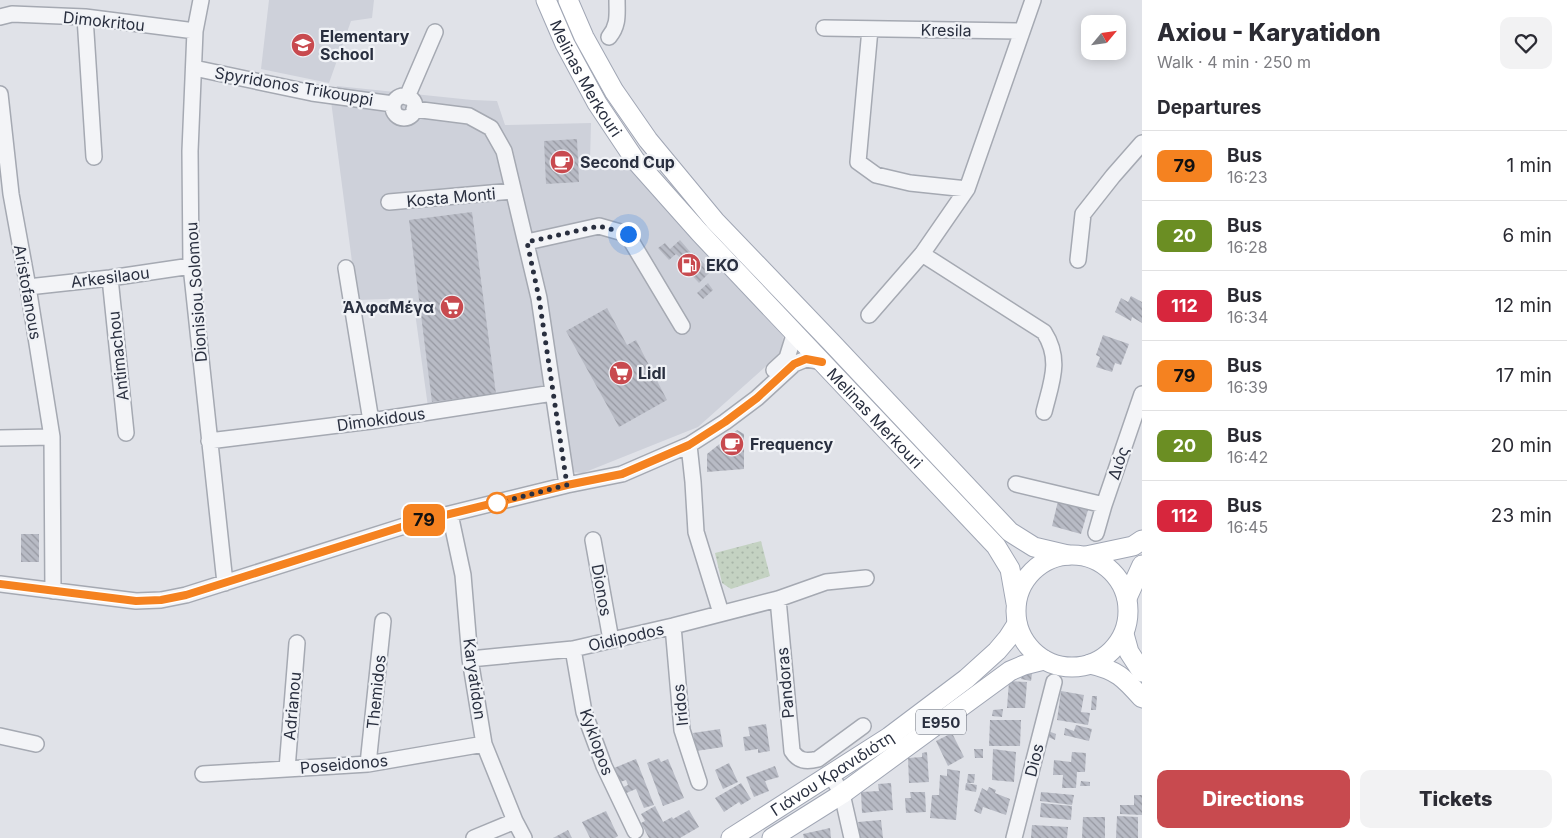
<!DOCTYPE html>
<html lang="en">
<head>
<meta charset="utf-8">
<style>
  body { margin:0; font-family:Inter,sans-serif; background:#f2f2f3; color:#2b2b33; height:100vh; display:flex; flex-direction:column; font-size:19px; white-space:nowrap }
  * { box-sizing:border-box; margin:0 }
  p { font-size:16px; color:#7c7c81 }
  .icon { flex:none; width:28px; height:28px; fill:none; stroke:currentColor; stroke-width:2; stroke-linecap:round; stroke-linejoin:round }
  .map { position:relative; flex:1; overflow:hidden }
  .details { display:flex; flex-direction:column; background:#fff; width:425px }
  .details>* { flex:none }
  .badge { padding:0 10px; border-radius:8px; font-size:18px; line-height:32px }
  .needle { width:32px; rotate:61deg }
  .fabs { position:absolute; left:1081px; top:15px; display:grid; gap:10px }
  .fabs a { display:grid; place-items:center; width:45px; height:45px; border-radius:10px; background:#fff; box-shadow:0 2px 12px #0003; font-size:25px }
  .you { position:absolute; width:25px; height:25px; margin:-12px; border:4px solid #fff; border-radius:50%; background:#1a73e8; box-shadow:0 0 0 8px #1a73e833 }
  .map>.badge { position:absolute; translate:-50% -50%; box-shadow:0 0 0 2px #fff }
  h2 { padding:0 15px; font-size:19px; line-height:45px }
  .round { display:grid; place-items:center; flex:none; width:52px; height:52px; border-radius:10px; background:#f2f2f3 }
  .overview { display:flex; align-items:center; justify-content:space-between; height:85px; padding:0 15px }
  h1 { font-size:24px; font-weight:800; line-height:38px }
  .button { display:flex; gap:10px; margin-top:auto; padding:10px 15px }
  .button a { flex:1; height:58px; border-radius:10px; background:#c84a4f; color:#fff; font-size:20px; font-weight:800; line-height:58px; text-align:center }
  .button a+a { background:#f2f2f3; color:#2b2b33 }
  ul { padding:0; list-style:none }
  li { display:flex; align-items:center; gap:15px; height:70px; padding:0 15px; border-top:1px solid #e1e1e2 }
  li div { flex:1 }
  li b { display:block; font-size:19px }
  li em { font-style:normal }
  li .badge { min-width:55px; font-weight:700; text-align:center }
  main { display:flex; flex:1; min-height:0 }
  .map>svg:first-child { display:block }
  .built { fill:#ced1da }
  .grass { fill:url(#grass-dots) }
  .building { fill:url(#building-back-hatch) }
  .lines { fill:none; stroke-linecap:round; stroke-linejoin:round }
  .minor-casing { stroke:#a5a9b2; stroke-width:18 }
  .major-casing { stroke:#a0a6b4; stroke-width:21 }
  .minor { stroke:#f3f4f7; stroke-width:15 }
  .major { stroke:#fff; stroke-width:19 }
  .line-casing { stroke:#fff; stroke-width:11 }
  .line { stroke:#f58220; stroke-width:8 }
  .walk { stroke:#292f3f; stroke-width:5; stroke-dasharray:0 9 }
  .stop-dot { fill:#fff; stroke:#f58220; stroke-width:2.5 }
  .labels { text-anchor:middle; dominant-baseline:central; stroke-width:4.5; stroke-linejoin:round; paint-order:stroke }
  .shield { fill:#f0f2f6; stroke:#656a76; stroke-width:1 }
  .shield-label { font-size:15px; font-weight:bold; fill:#292f3f }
  .street-label { font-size:16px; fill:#292f3f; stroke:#f0f2f6 }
  .poi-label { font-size:16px; font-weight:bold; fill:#292f3f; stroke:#f0f2f6; text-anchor:start }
</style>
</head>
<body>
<main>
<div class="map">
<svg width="1142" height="838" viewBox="0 0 1142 838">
  <defs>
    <pattern id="grass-dots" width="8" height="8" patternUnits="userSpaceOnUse" patternTransform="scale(1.25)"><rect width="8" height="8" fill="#c4d2c2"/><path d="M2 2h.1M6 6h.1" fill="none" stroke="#a8b5a8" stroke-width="1.8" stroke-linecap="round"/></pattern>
    <pattern id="building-back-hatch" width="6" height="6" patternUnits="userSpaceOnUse" patternTransform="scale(1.25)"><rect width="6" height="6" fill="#b8bbc5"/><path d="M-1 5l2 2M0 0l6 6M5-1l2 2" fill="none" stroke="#9698a1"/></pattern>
  </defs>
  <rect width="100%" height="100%" fill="#e0e2e8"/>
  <path class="built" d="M269,0H374L372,18L351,21L329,83L261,69Z
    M337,86L472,100L497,101L505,125L591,123L590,161L629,169L783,336L782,352L698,427L583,473L569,472L558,386L428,407L413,298L357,300L331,101Z"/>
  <path class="grass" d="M761,541L770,576L731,589L722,583L715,553Z"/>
  <path class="building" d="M577,139L579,182L546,184L544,141Z
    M472,212L496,394L432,402L409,220Z
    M680,240L692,254L694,253L711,271L699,283L682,265L685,262L676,254L669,260L658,248L665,243L670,249Z
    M708,283L713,290L703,299L697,293Z
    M1131,296L1142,302V323L1132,317L1131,321L1115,312L1121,298L1128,302Z
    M607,308L627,345L636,340L667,400L619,427L566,331Z
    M1103,335L1129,344L1121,365L1115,363L1112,372L1096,367L1100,357L1096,355Z
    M737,430L744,434V469L707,472V454Z
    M1058,501L1088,510L1081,534L1052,526Z
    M21,534H39V562H21Z
    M1022,673L1032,674L1031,681L1021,679Z
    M1009,681L1027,682L1025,708H1007Z
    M1061,691L1084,695L1081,712L1090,713L1088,725L1057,720Z
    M1092,696H1097L1096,710H1091Z
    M1003,709L1002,717L992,716L993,710Z
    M990,720H1021L1020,746H989Z
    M766,724L770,751L758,753V749L745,751L743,737L750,736L748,727Z
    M1076,725L1092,729L1089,741L1064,735L1065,728L1074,731Z
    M720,729L723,747L696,751L693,733Z
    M1048,731L1056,734L1055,740L1046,736Z
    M952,733L964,757L948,766L936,741Z
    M974,749H983V758H975Z
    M993,749L1016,752L1014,782L992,780Z
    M927,752L929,782L909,783L908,758L922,757V753Z
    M1072,752L1086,753L1085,772H1077L1076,788H1062L1063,775H1053L1054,760L1071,762Z
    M659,758L661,762L668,759L684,798L663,806L647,763Z
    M636,759L654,805L644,808L636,789L624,794L621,788L628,785L626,780L620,782L614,768Z
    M729,763L738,782L723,789L715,770Z
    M775,766L779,777L765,781L769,791L754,797L746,777Z
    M947,769L960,771L956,820L930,818L932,795H939L940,775L947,776Z
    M968,774H975L974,783H967Z
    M1081,781L1090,782V786H1080Z
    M741,783L751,799L741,805L739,802L724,812L715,798Z
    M891,783L893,810L862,813L861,792L879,791L878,784Z
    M966,783L977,785L976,792L965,790Z
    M989,787L996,790L995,793L1010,799L1006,815L983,807L981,814L974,811L982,788L987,791Z
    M910,792H925L926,812L906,813L905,798H911Z
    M1041,792L1074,795L1072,805L1040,801Z
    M1134,795H1142V815L1120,814V805H1134Z
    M1041,803L1072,806L1071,820L1040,817Z
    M655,806L663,822L672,817L673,819L689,810L699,827L680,838H649L641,823L645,821L641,814Z
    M606,811L618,836L615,838H590L582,822Z
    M1117,816L1138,817V838H1116Z
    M1083,817H1105V838H1082Z
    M881,820L883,838H860L858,822Z
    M1032,825L1068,827L1067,838H1031Z
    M830,828L831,838H804L803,834Z
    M568,830L572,838H553Z"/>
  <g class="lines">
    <g class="minor-casing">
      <path id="minor" d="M201,0L195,31L190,151L191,266L225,583
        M0,17L12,14L85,17L195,31
        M85,17L94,157
        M824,28L1022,31
        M870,29L858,162L876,175L910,183L967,189
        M609,37C619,25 617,14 617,0
        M194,68L312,93L393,104
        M0,94L11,194L28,287L52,437L53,591
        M393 107a11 11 0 1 1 22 0a11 11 0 1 1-22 0Z
        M407,97L435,32
        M414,109L469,116L491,128L504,151L539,298L567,485
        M389,202L513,191
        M527,242L599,226L627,234L682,326
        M922,254L1044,332C1062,360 1051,383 1044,412
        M1078,260L1083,214L1113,176L1142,143
        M346,268L371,421
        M110,278L126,433
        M28,287L110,278L191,266
        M869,315L922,254L967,189L1033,0
        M774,370L787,358L795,332
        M0,438L52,437
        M209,441L371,421L553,393
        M689,445L693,482L696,532L721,613
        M1016,484L1104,505
        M450,514L463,575L470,659L484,744L515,821L524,838
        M1096,533L1104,505L1142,394
        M593,540L611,640
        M0,584L136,601L161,600L186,595L417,522L567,485L622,474L689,445L725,422L757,398L794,364L806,359L822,362
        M778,599L792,751C798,761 806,762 818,759L863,726
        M673,626L682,730L699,782
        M573,649L584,712L604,766L635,831
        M470,659L573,649L673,626L778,599L826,582L866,578
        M0,736L36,744
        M368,764L383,621
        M287,769L297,643
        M203,774L368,764L484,744
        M831,775L842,794L852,838
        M474,838L515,821
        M1014,838L1054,682"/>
    </g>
    <g class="major-casing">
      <g id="major">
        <path id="s1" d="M546,0L565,44L597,103L635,160L700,233L996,546L1010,569L1016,603"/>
        <path d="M568,0L584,37L614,91L648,140L715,221L831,342L1010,532L1034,547L1068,555"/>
        <circle cx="1072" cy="611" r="56"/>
        <path d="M1086,556L1133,546L1142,540"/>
        <path d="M1127,598L1142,565"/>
        <path d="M1124,634L1129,652L1142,672"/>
        <path d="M1090,664C1117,670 1124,678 1142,698"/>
        <path id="s2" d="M731,838L889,737L966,679L997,651L1008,638L1017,624"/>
        <path d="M772,838L842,794L1010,671L1024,665L1044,660"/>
      </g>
    </g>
    <use href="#minor" class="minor"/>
    <use href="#major" class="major"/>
  </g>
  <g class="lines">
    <g class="line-casing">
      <path id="line" d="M0,584L136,601L161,600L186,595L417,522L567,485L622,474L689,445L725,422L757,398L794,364L806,359L822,362"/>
    </g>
    <use href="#line" class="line"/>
    <path class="walk" d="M497,503L567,485L539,298L527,242L599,226L628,234"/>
  </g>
  <defs>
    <g id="school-disc" transform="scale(1.25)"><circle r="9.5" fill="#c84a4f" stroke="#f0f2f6"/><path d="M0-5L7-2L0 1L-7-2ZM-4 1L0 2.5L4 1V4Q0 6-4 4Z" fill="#fff"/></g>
    <g id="cafe-disc" transform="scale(1.25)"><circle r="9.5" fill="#c84a4f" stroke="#f0f2f6"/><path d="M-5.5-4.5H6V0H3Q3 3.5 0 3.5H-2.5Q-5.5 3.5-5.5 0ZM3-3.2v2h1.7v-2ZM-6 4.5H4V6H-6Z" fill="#fff"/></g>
    <g id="fuel-disc" transform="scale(1.25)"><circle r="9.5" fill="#c84a4f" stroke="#f0f2f6"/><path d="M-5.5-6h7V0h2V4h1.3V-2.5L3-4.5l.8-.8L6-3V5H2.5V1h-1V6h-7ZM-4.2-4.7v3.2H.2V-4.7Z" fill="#fff"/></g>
    <g id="supermarket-disc" transform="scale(1.25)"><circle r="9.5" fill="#c84a4f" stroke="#f0f2f6"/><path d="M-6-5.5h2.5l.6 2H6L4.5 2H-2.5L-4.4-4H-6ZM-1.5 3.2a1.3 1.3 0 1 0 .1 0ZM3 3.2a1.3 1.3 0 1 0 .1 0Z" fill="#fff"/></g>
  </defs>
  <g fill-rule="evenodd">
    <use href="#school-disc" x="303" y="45"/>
    <use href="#cafe-disc" x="562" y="162"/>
    <use href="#fuel-disc" x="689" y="265"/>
    <use href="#supermarket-disc" x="452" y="307"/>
    <use href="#supermarket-disc" x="621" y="373"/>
    <use href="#cafe-disc" x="732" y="444"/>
  </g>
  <circle class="stop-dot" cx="497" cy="503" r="10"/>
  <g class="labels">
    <rect class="shield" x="916" y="709.5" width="50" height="25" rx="4"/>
    <g class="shield-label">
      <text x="941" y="722">E950</text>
    </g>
    <g class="street-label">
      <text transform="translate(104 21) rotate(6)">Dimokritou</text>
      <text transform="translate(946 30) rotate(1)">Kresila</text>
      <text stroke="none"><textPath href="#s1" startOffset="88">Melinas Merkouri</textPath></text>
      <text transform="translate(294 86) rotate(10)">Spyridonos Trikouppi</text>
      <text transform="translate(451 197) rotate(-5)">Kosta Monti</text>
      <text transform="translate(110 277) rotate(-7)">Arkesilaou</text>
      <text transform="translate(28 292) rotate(80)">Aristofanous</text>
      <text transform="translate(196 292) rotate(-94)">Dionisiou Solomou</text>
      <text transform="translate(118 356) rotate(-96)">Antimachou</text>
      <text transform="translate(381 419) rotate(-8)">Dimokidous</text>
      <text stroke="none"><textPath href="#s1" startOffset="536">Melinas Merkouri</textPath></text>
      <text transform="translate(1118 463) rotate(-71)">Διός</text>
      <text transform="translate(602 590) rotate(80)">Dionos</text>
      <text transform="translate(626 637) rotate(-13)">Oidipodos</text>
      <text transform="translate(475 679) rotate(82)">Karyatidon</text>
      <text transform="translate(785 683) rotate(-95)">Pandoras</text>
      <text transform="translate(376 692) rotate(-84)">Themidos</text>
      <text transform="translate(680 705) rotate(-96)">Iridos</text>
      <text transform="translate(292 706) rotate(-85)">Adrianou</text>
      <text transform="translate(597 742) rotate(70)">Kyklopos</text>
      <text transform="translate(1034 760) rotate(-76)">Dios</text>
      <text transform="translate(344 764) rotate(-5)">Poseidonos</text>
      <text stroke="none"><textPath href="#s2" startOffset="120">Γιάνου Κρανιδιότη</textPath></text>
    </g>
    <g class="poi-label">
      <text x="320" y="36">Elementary<tspan x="320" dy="18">School</tspan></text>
      <text x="580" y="162">Second Cup</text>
      <text x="706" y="265">EKO</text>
      <text x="434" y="307" text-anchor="end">ΆλφαΜέγα</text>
      <text x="638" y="373">Lidl</text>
      <text x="750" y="444">Frequency</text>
    </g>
  </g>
</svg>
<div class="fabs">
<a><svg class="needle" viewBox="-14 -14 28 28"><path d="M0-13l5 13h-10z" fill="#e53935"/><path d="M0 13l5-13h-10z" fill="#7c7c81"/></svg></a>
</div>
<div class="you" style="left:628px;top:234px"></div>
<b class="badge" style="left:424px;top:520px;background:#f58220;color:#111">79</b>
</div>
<section class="details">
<div class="overview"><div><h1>Axiou - Karyatidon</h1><p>Walk · 4 min · 250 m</p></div><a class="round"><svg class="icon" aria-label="heart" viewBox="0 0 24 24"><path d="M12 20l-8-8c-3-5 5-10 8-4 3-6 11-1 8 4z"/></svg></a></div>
<h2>Departures</h2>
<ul>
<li><span class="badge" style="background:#f58220;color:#111">79</span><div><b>Bus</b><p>16:23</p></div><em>1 min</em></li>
<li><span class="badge" style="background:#6b8e23;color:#fff">20</span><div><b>Bus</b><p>16:28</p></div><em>6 min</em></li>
<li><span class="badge" style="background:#d7263d;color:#fff">112</span><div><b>Bus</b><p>16:34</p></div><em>12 min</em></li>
<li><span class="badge" style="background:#f58220;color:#111">79</span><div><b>Bus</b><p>16:39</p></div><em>17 min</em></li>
<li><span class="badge" style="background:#6b8e23;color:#fff">20</span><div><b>Bus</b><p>16:42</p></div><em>20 min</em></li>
<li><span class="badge" style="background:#d7263d;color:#fff">112</span><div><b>Bus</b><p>16:45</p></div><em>23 min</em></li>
</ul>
<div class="button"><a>Directions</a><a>Tickets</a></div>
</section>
</main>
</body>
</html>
